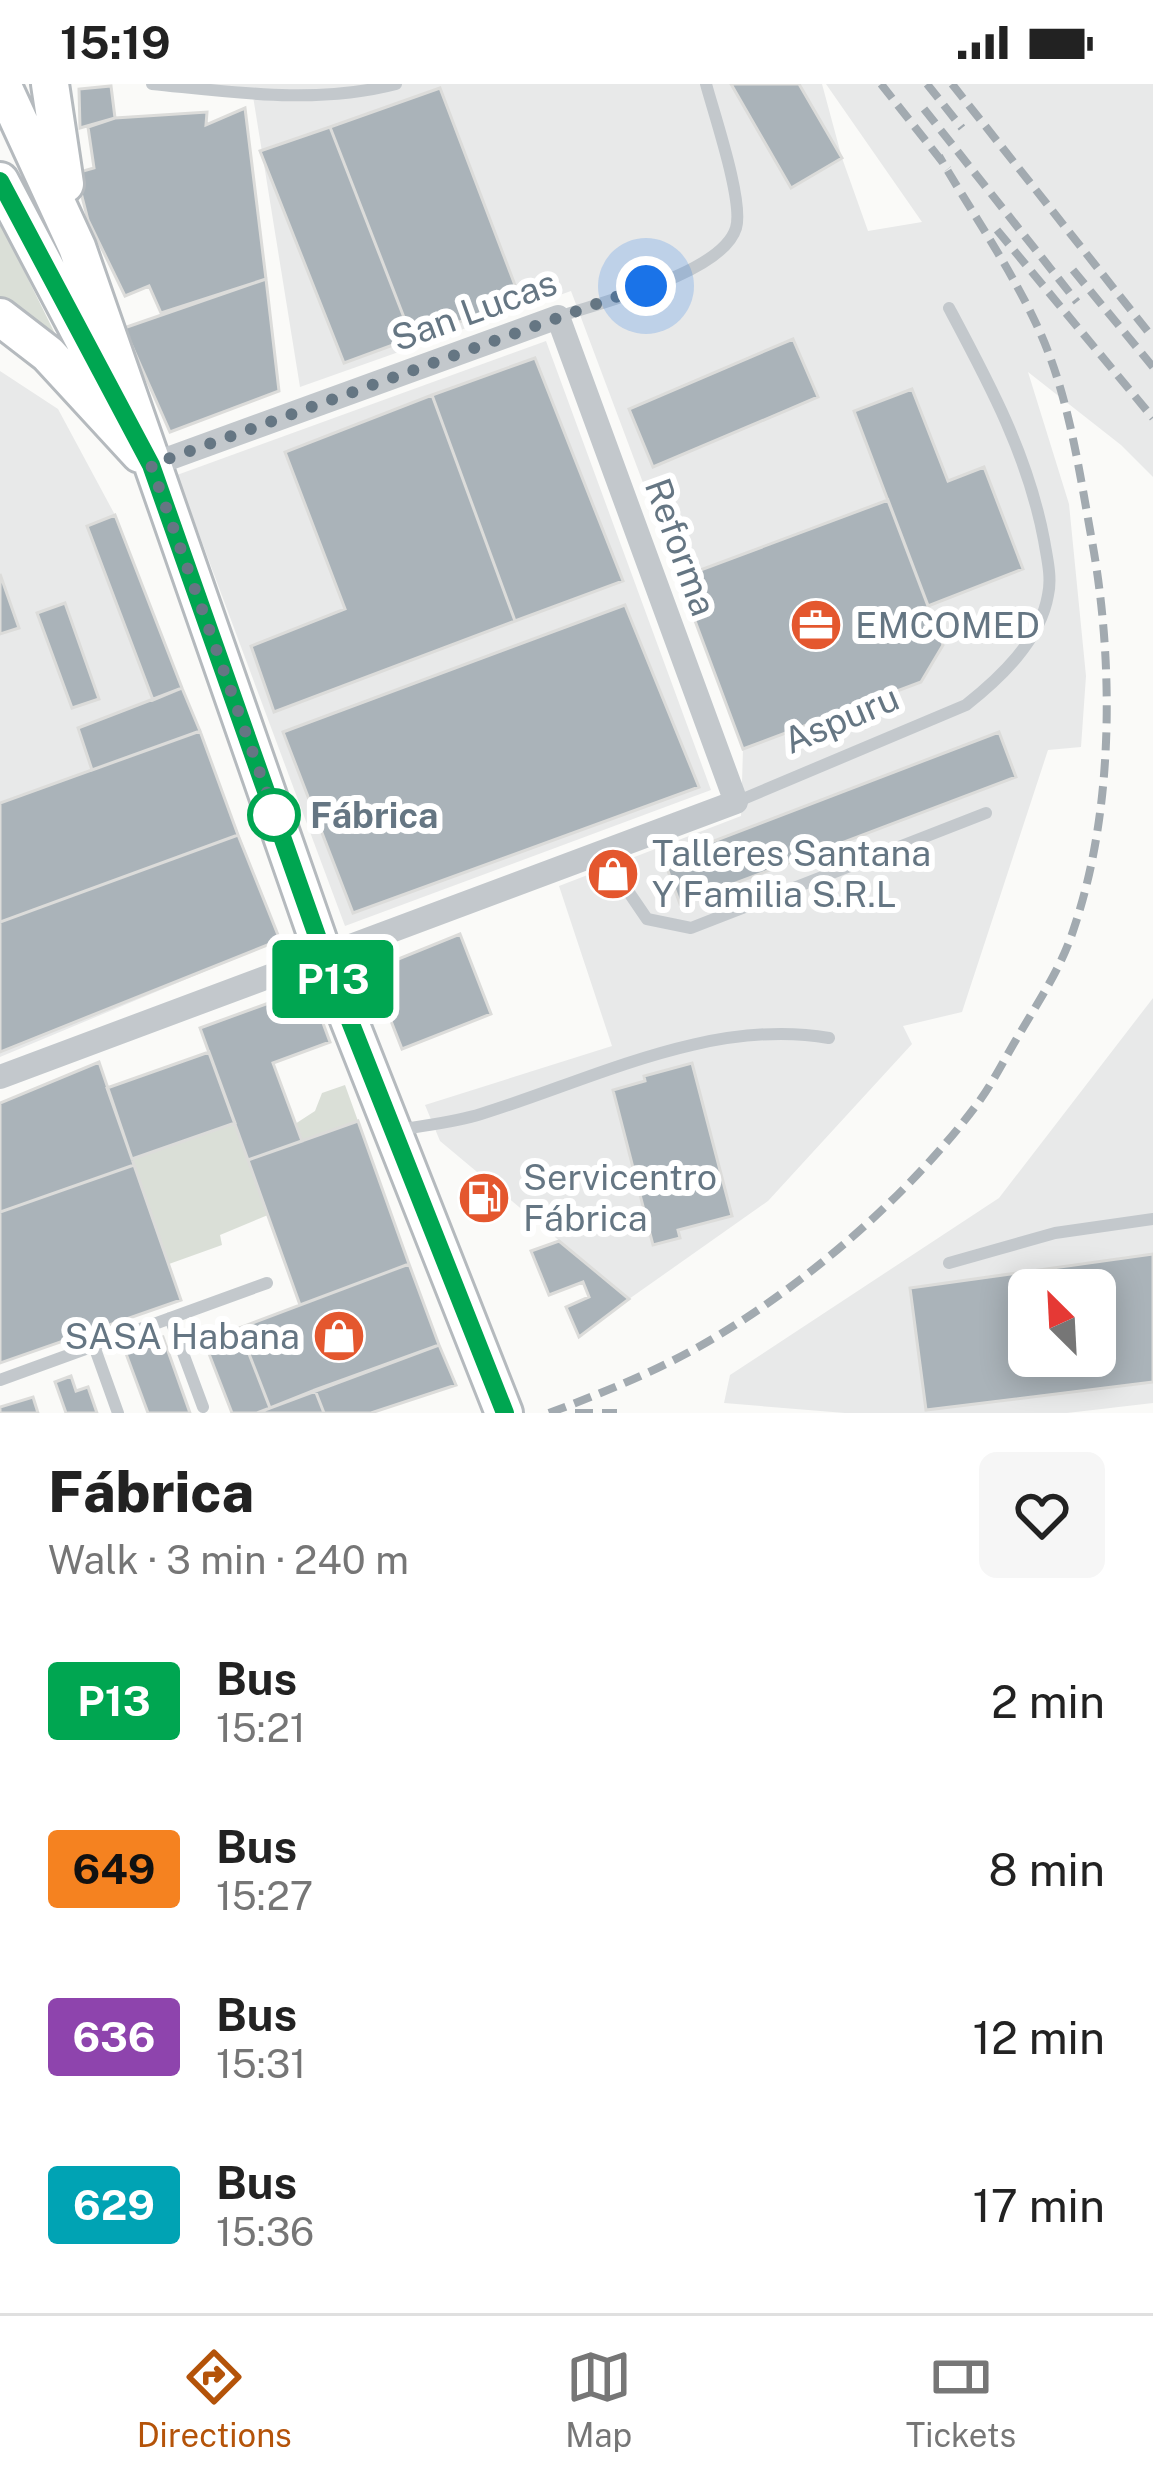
<!DOCTYPE html>
<html lang="en">
<head>
<meta charset="utf-8">
<style>
  body { margin:0; font-family:"Public Sans",sans-serif; background:#f6f6f6; color:#222; height:100vh; display:flex; flex-direction:column; font-size:45px; white-space:nowrap }
  * { box-sizing:border-box; margin:0 }
  p { font-size:39px; color:#767676 }
  .icon { flex:none; width:66px; height:66px; fill:none; stroke:currentColor; stroke-width:2; stroke-linecap:round; stroke-linejoin:round }
  .map { position:relative; height:1329px; overflow:hidden }
  .sheet { display:flex; flex-direction:column; background:#fff; flex:1 }
  .sheet>* { flex:none }
  .badge { padding:0 24px; border-radius:9px; font-size:42px; line-height:78px }
  .needle { width:78px; rotate:336deg }
  .tools { position:absolute; left:1008px; top:1185px; display:grid; gap:24px }
  .tools a { display:grid; place-items:center; width:108px; height:108px; border-radius:18px; background:#fff; box-shadow:0 6px 30px #0003; font-size:60px }
  .you { position:absolute; width:60px; height:60px; margin:-30px; border:9px solid #fff; border-radius:50%; background:#1a73e8; box-shadow:0 0 0 18px #1a73e833 }
  .map>.badge { position:absolute; translate:-50% -50%; box-shadow:0 0 0 6px #fff }
  .round { display:grid; place-items:center; flex:none; width:126px; height:126px; border-radius:18px; background:#f6f6f6 }
  .headline { display:flex; align-items:center; justify-content:space-between; height:204px; padding:0 48px }
  h1 { font-size:57px; font-weight:800; line-height:90px }
  ul { padding:0; list-style:none }
  li { display:flex; align-items:center; gap:36px; height:168px; padding:0 48px }
  li div { flex:1 }
  li b { display:block; font-size:45px }
  li em { font-style:normal }
  li .badge { min-width:132px; font-weight:700; text-align:center }
  .status { display:flex; justify-content:space-between; align-items:center; height:84px; padding:0 60px; background:#fff; direction:ltr }
  .status svg { height:33px; fill:currentColor }
  .tabs { display:flex; justify-content:space-around; align-items:center; height:168px; border-top:3px solid #e0e0e0; background:#fff; font-size:33px; color:#767676 }
  .tabs a { display:grid; justify-items:center; gap:6px }
  .tabs .on { color:#b45309 }
  .map>svg:first-child { display:block }
  .built { fill:#e8e9e9; fill-rule:evenodd }
  .green { fill:#dadfd7 }
  .building { fill:#aab3b9; stroke:#dcdcda; stroke-width:3; fill-rule:evenodd }
  .lines { fill:none; stroke-linecap:round; stroke-linejoin:round }
  .primary-casing { stroke:#b5babe; stroke-width:42 }
  .lane { stroke:#c3c8cc; stroke-width:12 }
  .street { stroke:#c3c8cc; stroke-width:24 }
  .primary { stroke:#fff; stroke-width:36 }
  .rail { stroke:#a2aab0; stroke-width:8; stroke-dasharray:18 9; stroke-linecap:butt }
  .line-casing { stroke:#fff; stroke-width:27 }
  .line { stroke:#00a651; stroke-width:18 }
  .walk { stroke:#657683; stroke-width:12; stroke-dasharray:0 21.6 }
  .stop-dot { fill:#fff; stroke:#00a651; stroke-width:6 }
  .labels { text-anchor:middle; dominant-baseline:central; stroke-width:12; stroke-linejoin:round; paint-order:stroke }
  .street-label { font-size:36px; fill:#657683; stroke:#fff }
  .poi-label { font-size:36px; fill:#657683; stroke:#fff; text-anchor:start }
  .stop-label { font-size:36px; font-weight:bold; fill:#657683; stroke:#fff; text-anchor:start }
</style>
</head>
<body>
<div class="status"><b>15:19</b><svg viewBox="0 0 49 12"><path d="M0 12V9h3v3zM5 12V6h3v6zM10 12V3h3v9zM15 12V0h3v12zM26 1h20v11H26zM47 4h2v5h-2z"/></svg></div>
<div class="map">
<svg width="1153" height="1329" viewBox="0 0 1153 1329">
  <rect width="100%" height="100%" fill="#fafaf8"/>
  <path class="built" d="M200,0H822L842,74L868,147L922,138L826,0H1153V393L1121,361L1028,288L1069,420L1086,592L1081,663L1048,666L962,928L903,942L912,960L768,1117L629,1215L440,1057L425,1021L612,962L559,802L741,732L743,665L571,207L300,303L252,6Z
    M546,257L711,706L345,842L177,391Z
    M0,287L58,325L115,431L280,856L0,973Z
    M1153,914V1319L1067,1329H845L724,1319L730,1291L999,1114ZM1029,1206H1095V1272H1029Z"/>
  <path class="green" d="M0,138L67,274L0,214Z
    M345,1001L358,1037L302,1057L295,1040L315,1027L322,1009Z
    M235,1039L268,1131L220,1151L222,1161L169,1180L132,1075Z"/>
  <path class="building" d="M731,0H799L842,74L791,104Z
    M111,2L115,34L80,44L79,5Z
    M440,4L521,217L412,254L330,43Z
    M245,24L266,195L161,229L149,202L125,212L88,136L76,89L94,84L88,43L115,34L207,28L206,41Z
    M330,43L412,254L344,279L260,67Z
    M266,195L279,307L170,348L124,244Z
    M793,255L818,313L653,383L629,325Z
    M535,274L623,497L515,537L432,311Z
    M912,305L948,397L984,383L1023,485L928,522L854,327Z
    M432,311L515,537L274,628L251,562L345,525L285,368Z
    M888,416L943,561L921,598L743,665L679,494Z
    M115,431L182,604L153,616L87,442Z
    M0,490L19,544L0,550Z
    M65,519L99,615L72,624L37,529Z
    M625,521L699,703L353,829L283,648Z
    M182,604L200,647L92,686L78,644Z
    M200,647L238,751L0,838V719Z
    M999,648L1016,693L680,820L664,776Z
    M238,751L280,856L0,968V838Z
    M460,850L491,930L402,965L371,886Z
    M310,904L330,958L273,979L302,1057L248,1076L200,944Z
    M209,968L235,1039L132,1075L107,1004Z
    M99,978L134,1081L0,1128V1019Z
    M692,979L732,1132L678,1146L680,1154L653,1161L613,1006L645,997L644,992Z
    M358,1037L409,1180L300,1221L248,1076Z
    M134,1081L181,1216L0,1279V1128Z
    M559,1157L629,1215L579,1253L566,1223L589,1213L583,1198L549,1211L531,1167Z
    M1153,1170V1298L926,1326L910,1204ZM1029,1206H1095V1272H1029Z
    M409,1180L439,1261L270,1324L239,1244Z
    M239,1244L270,1324L257,1329H232L204,1257Z
    M163,1253L190,1329H148L125,1267Z
    M439,1261L456,1301L371,1329H324L315,1306Z
    M71,1292L76,1307L88,1303L97,1329H66L55,1298Z
    M315,1306L324,1329H257L270,1324Z
    M33,1313L38,1329H0V1323Z"/>
  <g class="lines">
    <g class="primary-casing">
      <path id="primary" d="M2,0L77,163L323,870L504,1329
        M50,0L65,100
        M0,97L98,283
        M0,233L48,270L140,370"/>
    </g>
    <path class="lane" d="M152,0C233,8 316,21 396,0
      M558,233C601,218 722,190 736,144C744,118 714,30 706,0
      M736,718L966,621C1000,594 1040,557 1048,511C1052,493 1047,474 1044,456C1028,371 989,299 949,224
      M602,769L647,835L691,844L986,729
      M399,1046C426,1041 455,1038 481,1030C591,996 712,933 829,954
      M949,1179L1055,1149L1153,1135
      M170,1234L203,1323
      M94,1262L118,1329
      M0,1296L267,1199"/>
    <path class="street" d="M0,993L736,718L558,233L151,381"/>
    <use href="#primary" class="primary"/>
    <path class="rail" d="M881,0L948,85
      M927,0L962,44
      M952,0L1153,254
      M924,25L1077,218
      M997,146L1153,334
      M1073,186L1153,283
      M549,1329C605,1308 662,1285 714,1254C810,1197 911,1109 978,1019C994,997 1006,972 1020,949C1040,915 1062,882 1074,844C1114,726 1114,578 1092,457C1079,386 1069,312 1039,246C1012,186 972,129 939,72
      M575,1329H617"/>
  </g>
  <g class="lines">
    <g class="line-casing">
      <path id="line" d="M0,97L151,381L323,869L505,1329"/>
    </g>
    <use href="#line" class="line"/>
    <path class="walk" d="M274,731L278,740L151,381L646,202"/>
  </g>
  <defs>
    <g id="office-disc" transform="scale(2.7)"><circle r="9.5" fill="#e4572e" stroke="#fff"/><path d="M-6-3h4V-5.5h4V-3h4V5H-6ZM-1-4.5V-3h2v-1.5ZM-6 0V1H6V0Z" fill="#fff"/></g>
    <g id="shop-disc" transform="scale(2.7)"><circle r="9.5" fill="#e4572e" stroke="#fff"/><path d="M-5-2.5h2.3a2.7 3.5 0 0 1 5.4 0H5L5.5 6h-11ZM-1.5-2.5h3a1.5 2.3 0 0 0-3 0Z" fill="#fff"/></g>
    <g id="fuel-disc" transform="scale(2.7)"><circle r="9.5" fill="#e4572e" stroke="#fff"/><path d="M-5.5-6h7V0h2V4h1.3V-2.5L3-4.5l.8-.8L6-3V5H2.5V1h-1V6h-7ZM-4.2-4.7v3.2H.2V-4.7Z" fill="#fff"/></g>
  </defs>
  <g fill-rule="evenodd">
    <use href="#office-disc" x="816" y="541"/>
    <use href="#shop-disc" x="613" y="790"/>
    <use href="#fuel-disc" x="484" y="1114"/>
    <use href="#shop-disc" x="339" y="1252"/>
  </g>
  <circle class="stop-dot" cx="274" cy="731" r="24"/>
  <g class="labels">
    <g class="street-label">
      <text transform="translate(474 226) rotate(-20)">San Lucas</text>
      <text transform="translate(681 463) rotate(70)">Reforma</text>
      <text transform="translate(841 635) rotate(-23)">Aspuru</text>
    </g>
    <g class="poi-label">
      <text x="855" y="541">EMCOMED</text>
      <text x="652" y="769">Talleres Santana<tspan x="652" dy="41">Y Familia S.R.L</tspan></text>
      <text x="523" y="1093">Servicentro<tspan x="523" dy="41">Fábrica</tspan></text>
      <text x="300" y="1252" text-anchor="end">SASA Habana</text>
    </g>
    <g class="stop-label">
      <text x="310" y="731">Fábrica</text>
    </g>
  </g>
</svg>
<div class="tools">
<a><svg class="needle" viewBox="-14 -14 28 28"><path d="M0-13l5 13h-10z" fill="#e53935"/><path d="M0 13l5-13h-10z" fill="#767676"/></svg></a>
</div>
<div class="you" style="left:646px;top:202px"></div>
<b class="badge" style="left:333px;top:895px;background:#00a651;color:#fff">P13</b>
</div>
<section class="sheet">
<div class="headline"><div><h1>Fábrica</h1><p>Walk · 3 min · 240 m</p></div><a class="round"><svg class="icon" aria-label="heart" viewBox="0 0 24 24"><path d="M12 20l-8-8c-3-5 5-10 8-4 3-6 11-1 8 4z"/></svg></a></div>
<ul>
<li><span class="badge" style="background:#00a651;color:#fff">P13</span><div><b>Bus</b><p>15:21</p></div><em>2 min</em></li>
<li><span class="badge" style="background:#f58220;color:#111">649</span><div><b>Bus</b><p>15:27</p></div><em>8 min</em></li>
<li><span class="badge" style="background:#8e44ad;color:#fff">636</span><div><b>Bus</b><p>15:31</p></div><em>12 min</em></li>
<li><span class="badge" style="background:#00a3b4;color:#fff">629</span><div><b>Bus</b><p>15:36</p></div><em>17 min</em></li>
</ul>
</section>
<nav class="tabs">
<a class="on"><svg class="icon" aria-label="directions" viewBox="0 0 24 24"><path d="M12 3l9 9-9 9-9-9zM9 14v-3h6M13 9l2 2-2 2"/></svg>Directions</a>
<a><svg class="icon" aria-label="map" viewBox="0 0 24 24"><path d="M3 6l6-2 6 2 6-2v14l-6 2-6-2-6 2zM9 4v14M15 6v14"/></svg>Map</a>
<a><svg class="icon" aria-label="tickets" viewBox="0 0 24 24"><path d="M3 7h18v10H3zM15 7v10"/></svg>Tickets</a>
</nav>
</body>
</html>
